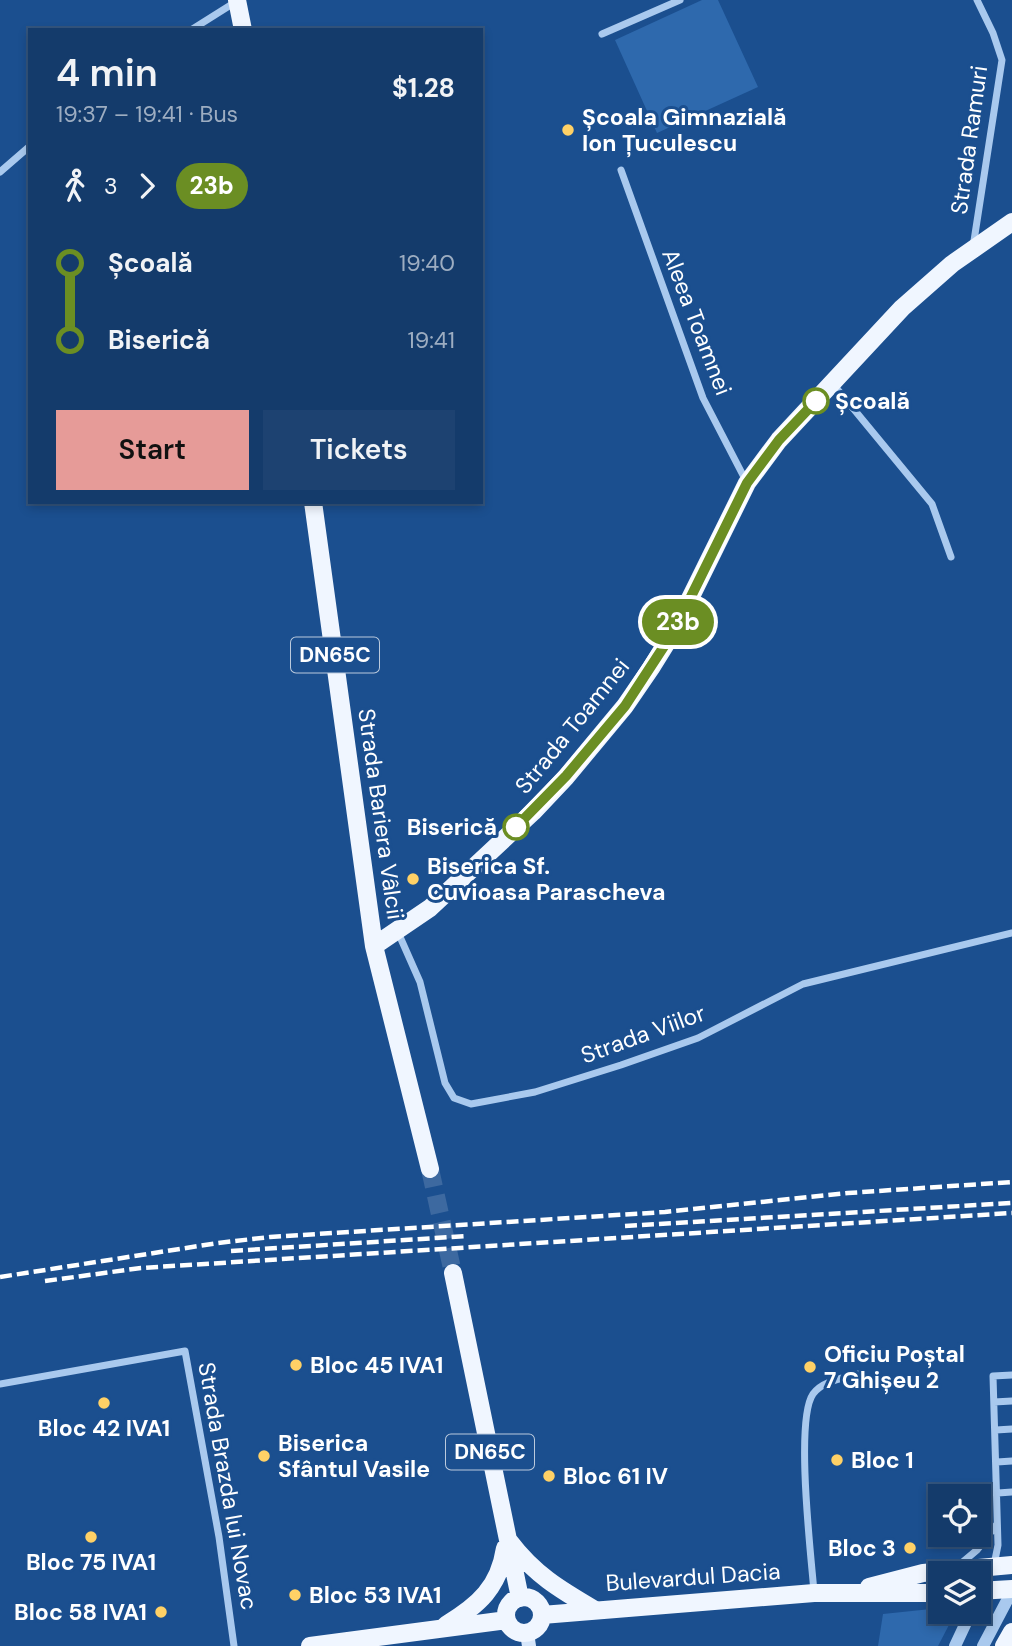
<!DOCTYPE html>
<html lang="en">
<head>
<meta charset="utf-8">
<style>
  body { margin:0; font-family:"DM Sans",sans-serif; background:#1d4271; color:#f1f3f6; height:100vh; display:flex; flex-direction:column; font-size:26px; white-space:nowrap }
  * { box-sizing:border-box; margin:0 }
  p { font-size:23px; color:#9dadc1 }
  .icon { flex:none; width:38px; height:38px; fill:none; stroke:currentColor; stroke-width:2; stroke-linecap:round; stroke-linejoin:round }
  .map { position:relative; flex:1; overflow:hidden }
  .sheet { position:absolute; left:28px; top:28px; width:455px; height:476px; display:flex; flex-direction:column; background:#143b6b; border-radius:0px; box-shadow:0 4px 10px #0003,0 0 0 2px #33557e }
  .sheet>* { flex:none }
  .badge { padding:0 14px; border-radius:23px; font-size:24px; line-height:46px }
  .tools { position:absolute; left:928px; top:1484px; display:grid; gap:14px }
  .tools a { display:grid; place-items:center; width:63px; height:63px; border-radius:0px; background:#143b6b; box-shadow:0 4px 10px #0003,0 0 0 2px #33557e; font-size:35px }
  .map>.badge { position:absolute; translate:-50% -50%; box-shadow:0 0 0 4px #fff }
  .legs { display:flex; align-items:center; gap:10px; height:77px; padding:0 28px; font-size:23px }
  .legs p { margin-inline-start:auto }
  .summary { display:flex; align-items:center; justify-content:space-between; height:119px; padding:0 28px }
  h1 { font-size:38px; font-weight:600; line-height:52px }
  .cta { display:flex; gap:14px; margin-top:auto; padding:14px 28px }
  .cta a { flex:1; height:80px; border-radius:0px; background:#e69b98; color:#111; font-size:28px; font-weight:600; line-height:80px; text-align:center }
  .cta a+a { background:#1d4271; color:#f1f3f6 }
  ul { padding:0 28px; list-style:none }
  li { display:flex; align-items:center; gap:24px; height:77px; font-size:26px }
  li i { display:grid; place-items:center; width:10px; height:100%; margin:0 9px; background:currentColor }
  li i::after { content:''; width:18px; height:18px; margin:-9px; border:5px solid; border-radius:50%; background:#143b6b }
  li p { margin-inline-start:auto }
  li:first-child i { background:linear-gradient(#0000 50%,currentColor 0) }
  li:last-child i { background:linear-gradient(currentColor 50%,#0000 0) }
  .map>svg:first-child { display:block }
  .green { fill:#2e69ad }
  .lines { fill:none; stroke-linecap:round; stroke-linejoin:round }
  .primary-tunnel { stroke:#3d69a0; stroke-width:18; stroke-dasharray:18 9; stroke-linecap:butt }
  .minor { stroke:#a9c9ee; stroke-width:7 }
  .tertiary { stroke:#a9c9ee; stroke-width:12 }
  .secondary { stroke:#d6e6fa; stroke-width:14 }
  .primary { stroke:#f0f6ff; stroke-width:18 }
  .rail { stroke:#fff; stroke-width:4.5; stroke-dasharray:12 5; stroke-linecap:butt }
  .line-1-casing { stroke:#fff; stroke-width:16 }
  .line-1 { stroke:#6b8e23; stroke-width:10 }
  .poi-dot { fill:#ffd166; stroke:#1b4f8f; stroke-width:2.5 }
  .stop-1-dot { fill:#fff; stroke:#6b8e23; stroke-width:3.5 }
  .labels { text-anchor:middle; dominant-baseline:central; stroke-width:6; stroke-linejoin:round; paint-order:stroke }
  .shield { fill:#1b4f8f; stroke:#bbcadd; stroke-width:2 }
  .shield-label { font-size:21px; font-weight:bold; fill:#fff }
  .poi-label { font-size:23px; font-weight:bold; fill:#fff; stroke:#1b4f8f; text-anchor:start }
  .street-label { font-size:23px; fill:#fff; stroke:#1b4f8f }
  .stop-label { font-size:23px; font-weight:bold; fill:#fff; stroke:#1b4f8f; text-anchor:start }
</style>
</head>
<body>
<div class="map">
<svg width="1012" height="1646" viewBox="0 0 1012 1646">
  <rect width="100%" height="100%" fill="#1b4f8f"/>
  <path class="green" d="M702,0H718L758,87L657,133L615,40Z
    M931,1609C940,1611 946,1614 950,1623L938,1646H878L883,1614Z"/>
  <g class="lines">
    <path class="primary-tunnel" d="M430,1169L453,1273"/>
    <path class="minor" d="M191,30L237,1
      M602,34L680,0
      M621,170L703,398L746,481
      M0,172L30,146
      M973,247L1002,60L993,33L977,0
      M833,384L932,504L951,557
      M397,930L420,982L445,1083L454,1098L471,1104L535,1092L621,1065L698,1038L803,984L1012,933
      M0,1384L185,1351L219,1537L234,1646
      M994,1402L1012,1401
      M996,1430L1012,1429
      M997,1462L1012,1461
      M998,1493L1012,1492
      M994,1565L998,1545L993,1376L1012,1375
      M958,1566L977,1550L997,1524
      M814,1592C811,1555 795,1420 813,1394C823,1380 845,1378 862,1373"/>
    <path class="tertiary" d="M955,1646L971,1612
      M983,1646L1012,1591"/>
    <path class="secondary" d="M527,1633L529,1646"/>
    <path class="primary" d="M237,0L243,30
      M313,502L374,946L430,1169
      M374,946L430,908L533,812L566,777L625,706L651,668L674,631L747,483L779,440L902,308L952,264L1012,222
      M453,1273L520,1598
      M509,1541C534,1574 559,1589 595,1610
      M869,1587L923,1573L1012,1565
      M978,1591L1012,1589
      M506 1615a18 18 0 1 1 36 0a18 18 0 1 1-36 0Z
      M542,1615L814,1593H940
      M446,1625C479,1605 499,1587 505,1548
      M310,1646L507,1620
      M1004,1646L1012,1632"/>
    <path class="rail" d="M625,1226L1012,1203
      M231,1251L468,1236
      M0,1277L218,1243L270,1237L665,1212L848,1193L1012,1182
      M45,1281L141,1268L1012,1213"/>
  </g>
  <g class="lines">
    <g class="line-1-casing">
      <path id="line-1" d="M516,827L566,776L625,706L674,631L747,483L779,440L816,401"/>
    </g>
    <use href="#line-1" class="line-1"/>
  </g>
  <g class="poi-dot">
    <circle cx="568" cy="130" r="7"/>
    <circle cx="413" cy="879" r="7"/>
    <circle cx="296" cy="1365" r="7"/>
    <circle cx="810" cy="1367" r="7"/>
    <circle cx="104" cy="1403" r="7"/>
    <circle cx="264" cy="1456" r="7"/>
    <circle cx="837" cy="1460" r="7"/>
    <circle cx="549" cy="1476" r="7"/>
    <circle cx="91" cy="1537" r="7"/>
    <circle cx="910" cy="1548" r="7"/>
    <circle cx="295" cy="1595" r="7"/>
    <circle cx="161" cy="1612" r="7"/>
  </g>
  <g class="stop-1-dot">
    <circle cx="816" cy="401" r="12"/>
    <circle cx="516" cy="827" r="12"/>
  </g>
  <g class="labels">
    <g class="shield">
      <rect x="291" y="637.5" width="88" height="35" rx="5"/>
      <rect x="446" y="1434.5" width="88" height="35" rx="5"/>
    </g>
    <g class="shield-label">
      <text x="335" y="655">DN65C</text>
      <text x="490" y="1452">DN65C</text>
    </g>
    <g class="poi-label">
      <text x="582" y="117">Școala Gimnazială<tspan x="582" dy="26">Ion Țuculescu</tspan></text>
      <text x="427" y="866">Biserica Sf.<tspan x="427" dy="26">Cuvioasa Parascheva</tspan></text>
      <text x="824" y="1354">Oficiu Poștal<tspan x="824" dy="26">7 Ghișeu 2</tspan></text>
      <text x="310" y="1365">Bloc 45 IVA1</text>
      <text x="104" y="1428" text-anchor="middle">Bloc 42 IVA1</text>
      <text x="278" y="1443">Biserica<tspan x="278" dy="26">Sfântul Vasile</tspan></text>
      <text x="851" y="1460">Bloc 1</text>
      <text x="563" y="1476">Bloc 61 IV</text>
      <text x="896" y="1548" text-anchor="end">Bloc 3</text>
      <text x="91" y="1562" text-anchor="middle">Bloc 75 IVA1</text>
      <text x="309" y="1595">Bloc 53 IVA1</text>
      <text x="147" y="1612" text-anchor="end">Bloc 58 IVA1</text>
    </g>
    <g class="street-label">
      <text transform="translate(969 140) rotate(-82)">Strada Ramuri</text>
      <text transform="translate(697 322) rotate(69)">Aleea Toamnei</text>
      <text transform="translate(572 726) rotate(-51)">Strada Toamnei</text>
      <text transform="translate(381 814) rotate(82)">Strada Bariera Vâlcii</text>
      <text transform="translate(643 1034) rotate(-20)">Strada Viilor</text>
      <text transform="translate(228 1486) rotate(80)">Strada Brazda lui Novac</text>
      <text transform="translate(693 1577) rotate(-4)">Bulevardul Dacia</text>
    </g>
    <g class="stop-label">
      <text x="835" y="401">Școală</text>
      <text x="497" y="827" text-anchor="end">Biserică</text>
    </g>
  </g>
</svg>
<div class="tools">
<a><svg class="icon" aria-label="locate" viewBox="0 0 24 24"><circle cx="12" cy="12" r="6"/><path d="M12 2v4M12 18v4M2 12h4M18 12h4"/></svg></a>
<a><svg class="icon" aria-label="layers" viewBox="0 0 24 24"><path d="M12 4l9 5-9 5-9-5zM3 14l9 5 9-5"/></svg></a>
</div>
<b class="badge" style="left:678px;top:622px;background:#6b8e23;color:#fff">23b</b>
<section class="sheet">
<div class="summary"><div><h1>4 min</h1><p>19:37 – 19:41 · Bus</p></div><b>$1.28</b></div>
<div class="legs"><svg class="icon" aria-label="walk" viewBox="0 0 24 24"><circle cx="13" cy="4" r="2"/><path d="M13 8l-2 6 4 7M11 14l-3 7M7 12l3-4h3l4 4"/></svg>3<svg class="icon" aria-label="forward" viewBox="0 0 24 24"><path d="M9 5l7 7-7 7"/></svg><b class="badge" style="background:#6b8e23;color:#fff">23b</b></div>
<ul>
<li><i style="color:#6b8e23"></i><b>Școală</b><p>19:40</p></li>
<li><i style="color:#6b8e23"></i><b>Biserică</b><p>19:41</p></li>
</ul>
<div class="cta"><a>Start</a><a>Tickets</a></div>
</section>
</div>
</body>
</html>
